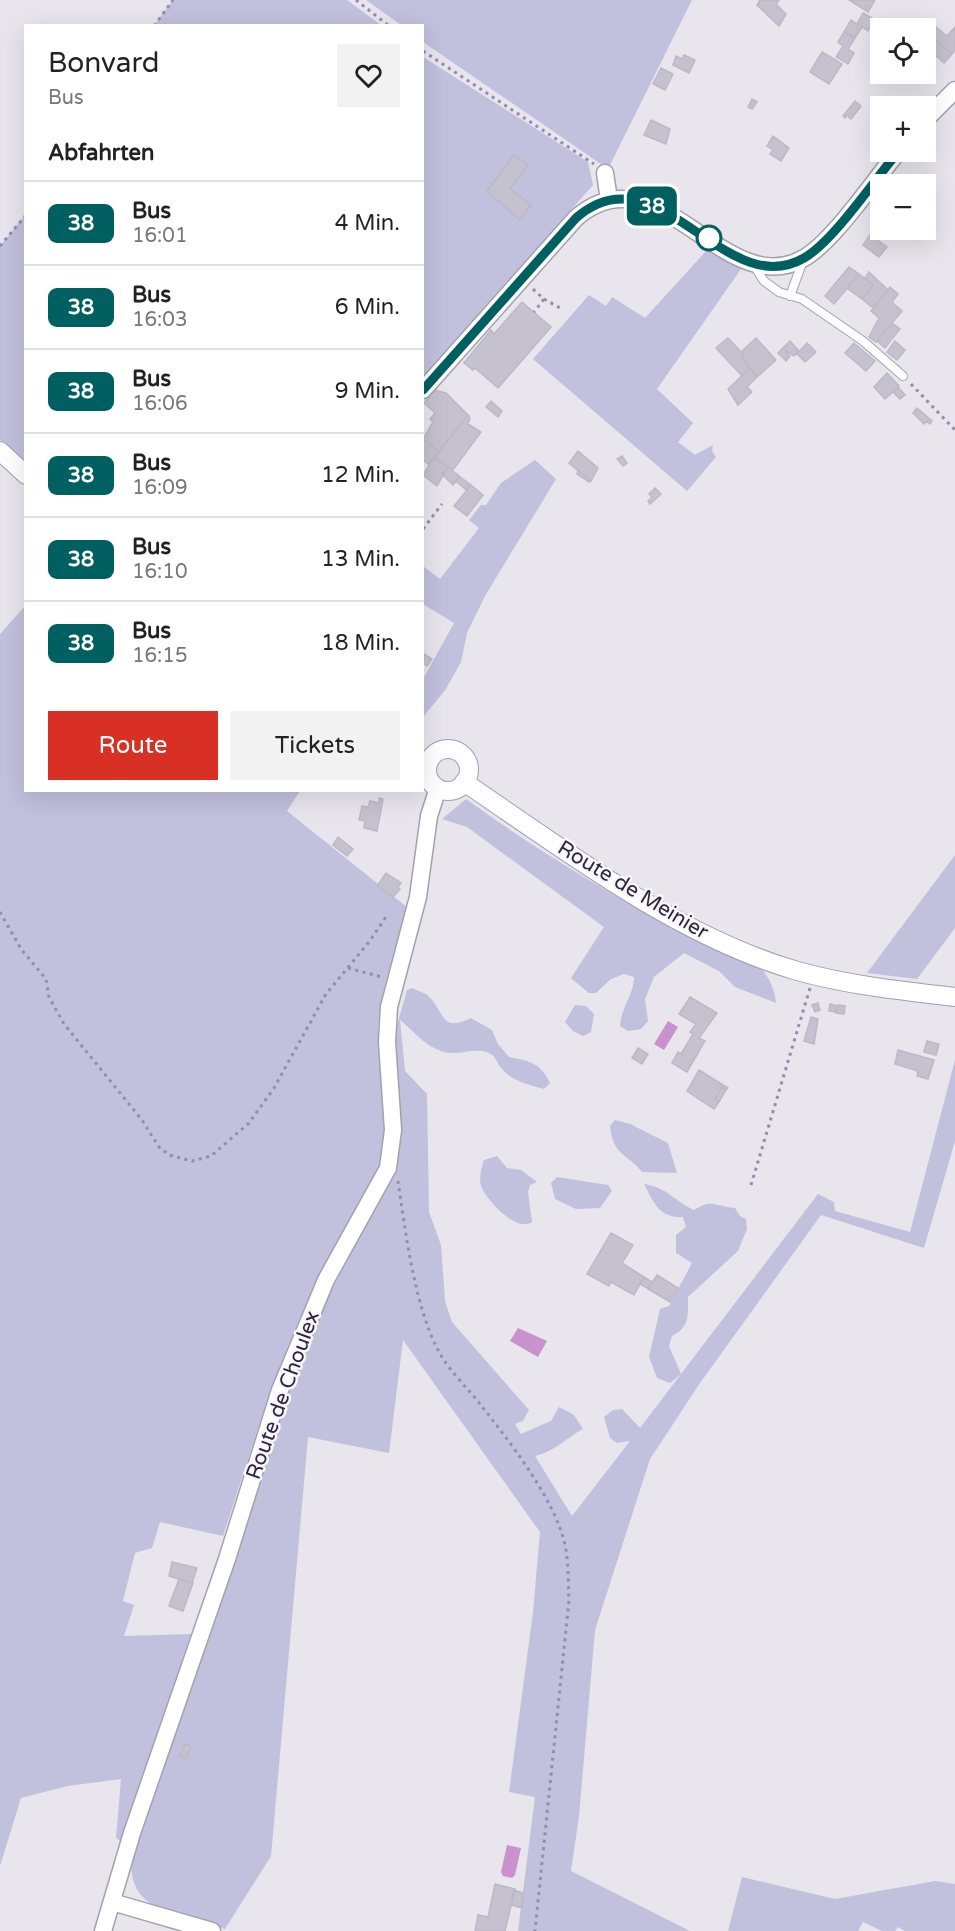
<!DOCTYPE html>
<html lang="de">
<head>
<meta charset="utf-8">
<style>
  body { margin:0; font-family:"Varela Round",sans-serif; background:#f2f2f2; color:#222; height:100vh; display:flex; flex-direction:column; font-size:22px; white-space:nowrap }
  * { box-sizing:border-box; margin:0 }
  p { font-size:20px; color:#767676 }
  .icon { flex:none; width:33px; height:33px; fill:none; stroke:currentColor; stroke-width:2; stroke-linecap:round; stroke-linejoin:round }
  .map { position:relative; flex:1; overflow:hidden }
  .details { position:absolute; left:24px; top:24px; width:400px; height:768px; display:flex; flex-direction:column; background:#fff; border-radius:0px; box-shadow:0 6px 24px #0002 }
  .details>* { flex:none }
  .badge { padding:0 12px; border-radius:9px; font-size:21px; line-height:39px }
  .fabs { position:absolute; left:870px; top:18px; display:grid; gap:12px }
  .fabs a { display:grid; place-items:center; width:66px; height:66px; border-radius:0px; background:#fff; box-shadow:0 6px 24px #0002; font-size:30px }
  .map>.badge { position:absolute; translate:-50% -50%; box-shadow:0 0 0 3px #fff }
  h2 { padding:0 24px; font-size:22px; line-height:54px }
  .round { display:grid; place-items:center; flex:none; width:63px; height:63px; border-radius:0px; background:#f2f2f2 }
  .headline { display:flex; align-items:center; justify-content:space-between; height:102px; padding:0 24px }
  h1 { font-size:28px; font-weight:600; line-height:45px }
  .primary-button { display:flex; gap:12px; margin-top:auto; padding:12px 24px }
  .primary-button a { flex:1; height:69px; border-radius:0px; background:#d93025; color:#fff; font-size:24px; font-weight:600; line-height:69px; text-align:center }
  .primary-button a+a { background:#f2f2f2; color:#222 }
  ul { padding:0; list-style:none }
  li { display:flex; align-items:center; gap:18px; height:84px; padding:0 24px; border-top:2px solid #e0e0e0 }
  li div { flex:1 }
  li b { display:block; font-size:22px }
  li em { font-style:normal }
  li .badge { min-width:66px; font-weight:700; text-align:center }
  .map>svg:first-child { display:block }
  .green { fill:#c1c0dd }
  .water { fill:#c991ce }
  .building { fill:#c6c1ce; stroke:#bdb8c7; stroke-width:1.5 }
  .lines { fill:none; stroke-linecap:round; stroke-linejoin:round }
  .lane-casing { stroke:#a6a0ae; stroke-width:10 }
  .street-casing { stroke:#a6a0ae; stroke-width:19 }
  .secondary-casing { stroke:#a49bb0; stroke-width:20 }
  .path { stroke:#9988af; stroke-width:3; stroke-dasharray:3 4.5; stroke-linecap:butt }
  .lane { stroke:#fff; stroke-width:8 }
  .street { stroke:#fff; stroke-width:16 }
  .secondary { stroke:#fff; stroke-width:18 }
  .line-casing { stroke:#fff; stroke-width:14 }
  .line { stroke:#005f61; stroke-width:9 }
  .stop-dot { fill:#fff; stroke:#005f61; stroke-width:3 }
  .labels { text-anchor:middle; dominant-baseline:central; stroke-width:5; stroke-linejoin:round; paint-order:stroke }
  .street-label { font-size:21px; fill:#31253e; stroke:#f7f6fa }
</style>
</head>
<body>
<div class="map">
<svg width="955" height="1931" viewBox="0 0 955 1931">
  <rect width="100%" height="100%" fill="#e8e5ed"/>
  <path class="green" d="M173,0H347L381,25H154Z
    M366,0H692L608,169L423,42V26L401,25Z
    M423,57L588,162L593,185L423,378Z
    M25,215V465L0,440V246Z
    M707,250L741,269L657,389L693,423L678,442L695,455L713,445L712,451L716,457L687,491L533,359L589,295L606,306L612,297L645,318Z
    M535,460L556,479L485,596L467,633L461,662L446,689L423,717V679L454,623L423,604V566L440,579L479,528L469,520L481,505H486L501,483Z
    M25,606L26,790L300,791L287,811L408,908C397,947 379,991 378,1032C378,1069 393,1123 382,1159C369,1203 336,1242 316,1283C276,1364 251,1451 223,1536L160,1522L152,1548L135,1553L123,1601L134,1605L124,1636L191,1634L123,1843L116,1838L121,1779L68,1786L21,1798L0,1866V634Z
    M466,799C536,850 611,894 687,936C703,945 752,961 762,970C769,976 776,994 776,1003L735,987L719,971L684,953L654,977L645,999L648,1021L641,1029L628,1031L620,1026C621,1007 634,995 634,977L624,974L611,979L596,993H589L571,978L604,927L467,827L442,819Z
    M955,855V928L917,979L867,973Z
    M412,988C416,990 422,992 426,994C445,1009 439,1034 471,1018L492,1030L498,1044L509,1057C529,1061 540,1062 550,1083L544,1089C529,1085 512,1081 502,1069C498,1065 496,1057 491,1054C481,1047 462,1054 449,1053C428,1050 415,1032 400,1020L405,1071L427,1094L429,1212L441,1245L445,1301L452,1322L529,1410L523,1421L515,1424L521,1434L551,1421L559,1407L574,1415L583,1429C566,1438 554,1452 535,1456L572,1516L630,1441L617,1443L610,1438L604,1417L613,1410L622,1409L640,1428L681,1374L670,1383L657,1378L649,1357L660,1309L669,1306L692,1263L676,1253V1235L686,1227L683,1217C659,1218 654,1203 644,1184C668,1188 674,1201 694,1210C713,1198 716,1207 735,1208L740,1216L746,1219L747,1229L738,1251L688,1297C688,1315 690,1327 672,1336L669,1346L681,1374L818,1194L834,1202L835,1211L910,1232L955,1060V1141L924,1248L821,1215L700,1383L650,1459L595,1630L579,1816L571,1871L690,1931H518L535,1797L509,1792L533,1612L540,1532L403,1340L389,1453L308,1437L271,1856L225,1929C185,1917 125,1913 132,1858L310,1331L389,1182C409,1130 394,1093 395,1040C396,1024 403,1006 407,990Z
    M575,1005L586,1006L594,1014L591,1032L583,1036L573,1031L565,1022Z
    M615,1120L630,1124L668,1143L677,1173L642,1172C627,1153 613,1156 610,1126Z
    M497,1156L507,1168L521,1170L537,1182L530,1185L528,1192L532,1222C516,1232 489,1203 482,1188C478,1179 481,1169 484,1160Z
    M557,1177L608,1185L612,1191L600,1208L576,1209L555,1199L551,1183Z
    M742,1877L835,1899L935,1881L955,1884V1931H905L898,1927L895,1931H882L863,1922L858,1931H728Z"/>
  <path class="water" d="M668,1021L678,1027L664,1050L654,1044Z
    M518,1328L547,1341L538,1357L510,1341Z
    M507,1845L521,1848L515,1875L512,1878L503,1876L501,1872Z"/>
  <path class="building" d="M760,0H779L776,4L786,14L779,26L757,5Z
    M849,0H875L868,12Z
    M863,13L874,19L868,31L862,27L855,38L844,32L851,20L857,24Z
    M936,27L947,36L955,27V50L952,54L929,35Z
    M844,32L855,38L848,49L854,53L848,64L836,57L843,46L838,42Z
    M929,35L952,54L944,63L934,54L935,58L928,66L926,64V40Z
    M822,52L842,64L829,84L810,72Z
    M684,55L695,60L689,73L673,65L676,56L682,59Z
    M661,68L673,74L665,90L653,84Z
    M752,99L757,102L752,109L748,107Z
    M855,101L861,106L851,119L847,115L845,118L843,116Z
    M651,120L670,129L666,144L644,135Z
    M773,136L789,148L781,161L770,154L773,150L767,146Z
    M514,155L528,165L510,189L531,205L520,220L487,191Z
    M870,235L887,247L879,257L863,245Z
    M849,267L859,274L834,304L825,296Z
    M869,272L888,290L873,308L862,299L873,285L865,278Z
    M859,274L873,285L862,299L847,288Z
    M890,287L898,294L892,302L902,311L876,342L869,337L879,318L871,311Z
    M522,302L551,327L498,388L475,368L473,370L464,363L491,330L494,334Z
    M892,323L900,329L885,348L877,341Z
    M728,338L744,355L741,357L750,368L742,376L716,348Z
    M756,338L776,360L757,377L741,357L744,355L741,352Z
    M790,341L799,351L794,356L783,348Z
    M895,341L905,350L897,360L887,352Z
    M807,343L816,352L805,362L797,354Z
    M854,343L875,361L866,371L845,353Z
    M783,348L790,356L786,361L778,353Z
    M750,368L757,377L747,387L752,392L738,405L728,389Z
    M887,373L899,386L885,399L874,387Z
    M898,387L905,395L900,399L893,392Z
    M434,390L446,393L468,415L439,452L423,439L433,422L430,419L435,413L424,403Z
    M491,401L502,411L498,417L486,407Z
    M917,408L932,421L930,424L926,421L924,424L913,413Z
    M468,415L470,418L468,424L481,432L453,470L434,457Z
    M423,439L439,452L428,464L423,460Z
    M578,451L598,468L591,481L569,463Z
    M622,456L627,463L623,466L617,459Z
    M434,457L448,467L437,486L423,475Z
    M448,467L459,476L453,485L442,474Z
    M578,470L590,481L589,482L577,474Z
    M459,476L471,485L466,490L456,481Z
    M471,485L483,495L467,516L454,506Z
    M655,488L661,494L650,504L648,501L652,497L649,494Z
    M424,654L432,659L427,666L423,663Z
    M379,798L383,799L377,831L364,828L365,821L359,820L362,806L368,807L370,801L379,803Z
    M338,837L353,849L347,856L333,845Z
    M386,873L401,883L398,887L400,889L393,897L377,886Z
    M690,997L717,1013L699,1038L705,1041L687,1072L672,1063L678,1052L681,1054L693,1034L690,1032L696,1024L679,1014Z
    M818,1003L820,1010L815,1012L812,1005Z
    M830,1004L837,1006L835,1012L829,1011Z
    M838,1005L845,1006L844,1014L836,1013Z
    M811,1017L818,1019L814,1044L804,1041Z
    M927,1041L939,1044L936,1055L924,1052Z
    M638,1048L648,1054L642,1064L632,1058Z
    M898,1050L934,1060L928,1079L917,1076L918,1071L895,1064Z
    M699,1070L728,1088L726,1090L722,1087L715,1099L719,1102L714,1109L687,1091Z
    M722,1087L726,1090L719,1102L715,1099Z
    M611,1233L633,1245L622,1263L644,1277L634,1295L611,1282L609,1286L587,1274Z
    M657,1275L678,1288L670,1302L648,1289Z
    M644,1277L652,1282L649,1289L640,1284Z
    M172,1562L197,1568L192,1583L169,1576Z
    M179,1579L193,1583L183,1611L169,1606Z
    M185,1744L191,1746L186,1758L180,1756Z
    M495,1884L515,1889L505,1931H475L478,1915L488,1917Z
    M514,1890L523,1893L522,1908L511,1905Z"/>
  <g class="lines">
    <g class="lane-casing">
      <path id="lane" d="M753,264L764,281L779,292L802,299L863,341L903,376
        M790,296L804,258"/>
    </g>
    <g class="street-casing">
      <path id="street" d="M926,119L955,90
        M605,173L609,200
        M423,390L576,218C658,146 725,304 804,258C833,242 875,179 898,152
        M112,1902L212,1931
        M103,1931L132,1833L227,1559L280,1390L326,1280L388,1168L393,1130L387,1042L389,1007L418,897L429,816L438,788"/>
    </g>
    <g class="secondary-casing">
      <path id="secondary" d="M0,451L26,475
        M427 770a21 21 0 1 1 42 0a21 21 0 1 1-42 0Z
        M464,782C566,851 676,935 794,970C846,985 901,991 955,997"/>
    </g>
    <path class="path" d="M356,0L389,26
      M154,26L173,0
      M423,51L594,164
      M0,246L26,215
      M533,289L544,299L534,312
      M544,299L562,309
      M911,384L955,430
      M423,529L442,504
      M0,912L21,949L46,979L49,997L64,1024L142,1120L159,1147L169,1155L192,1161L211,1156L249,1123L274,1088L326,994L369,942L388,914
      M348,968L382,977
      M398,1181C405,1230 415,1307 438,1350C448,1370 467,1387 480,1404C509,1441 555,1499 565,1545C569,1563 568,1582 569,1600L535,1931
      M751,1185L810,988"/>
    <use href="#lane" class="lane"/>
    <use href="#street" class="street"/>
    <use href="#secondary" class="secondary"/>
  </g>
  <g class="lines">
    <g class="line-casing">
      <path id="line" d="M423,390L576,218C658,146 725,304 804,258C833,242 875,179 898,152"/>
    </g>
    <use href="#line" class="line"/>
  </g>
  <circle class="stop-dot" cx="709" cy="238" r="12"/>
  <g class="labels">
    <g class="street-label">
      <text transform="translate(633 890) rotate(31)">Route de Meinier</text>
      <text transform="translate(283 1395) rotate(-70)">Route de Choulex</text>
    </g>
  </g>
</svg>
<div class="fabs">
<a><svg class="icon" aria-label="locate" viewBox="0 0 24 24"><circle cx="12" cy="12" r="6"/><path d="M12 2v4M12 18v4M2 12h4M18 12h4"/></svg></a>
<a>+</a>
<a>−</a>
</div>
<b class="badge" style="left:652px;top:206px;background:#005f61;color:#fff">38</b>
<section class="details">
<div class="headline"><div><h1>Bonvard</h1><p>Bus</p></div><a class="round"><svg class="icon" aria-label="heart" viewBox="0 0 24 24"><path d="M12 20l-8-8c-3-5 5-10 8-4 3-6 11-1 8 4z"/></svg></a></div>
<h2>Abfahrten</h2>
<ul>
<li><span class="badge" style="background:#005f61;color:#fff">38</span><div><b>Bus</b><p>16:01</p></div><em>4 Min.</em></li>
<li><span class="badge" style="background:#005f61;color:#fff">38</span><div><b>Bus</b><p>16:03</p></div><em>6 Min.</em></li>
<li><span class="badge" style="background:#005f61;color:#fff">38</span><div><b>Bus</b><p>16:06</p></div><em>9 Min.</em></li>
<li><span class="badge" style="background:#005f61;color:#fff">38</span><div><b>Bus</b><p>16:09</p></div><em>12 Min.</em></li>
<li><span class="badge" style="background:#005f61;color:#fff">38</span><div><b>Bus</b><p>16:10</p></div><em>13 Min.</em></li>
<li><span class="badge" style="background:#005f61;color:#fff">38</span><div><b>Bus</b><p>16:15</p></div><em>18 Min.</em></li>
</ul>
<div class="primary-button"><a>Route</a><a>Tickets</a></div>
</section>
</div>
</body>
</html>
